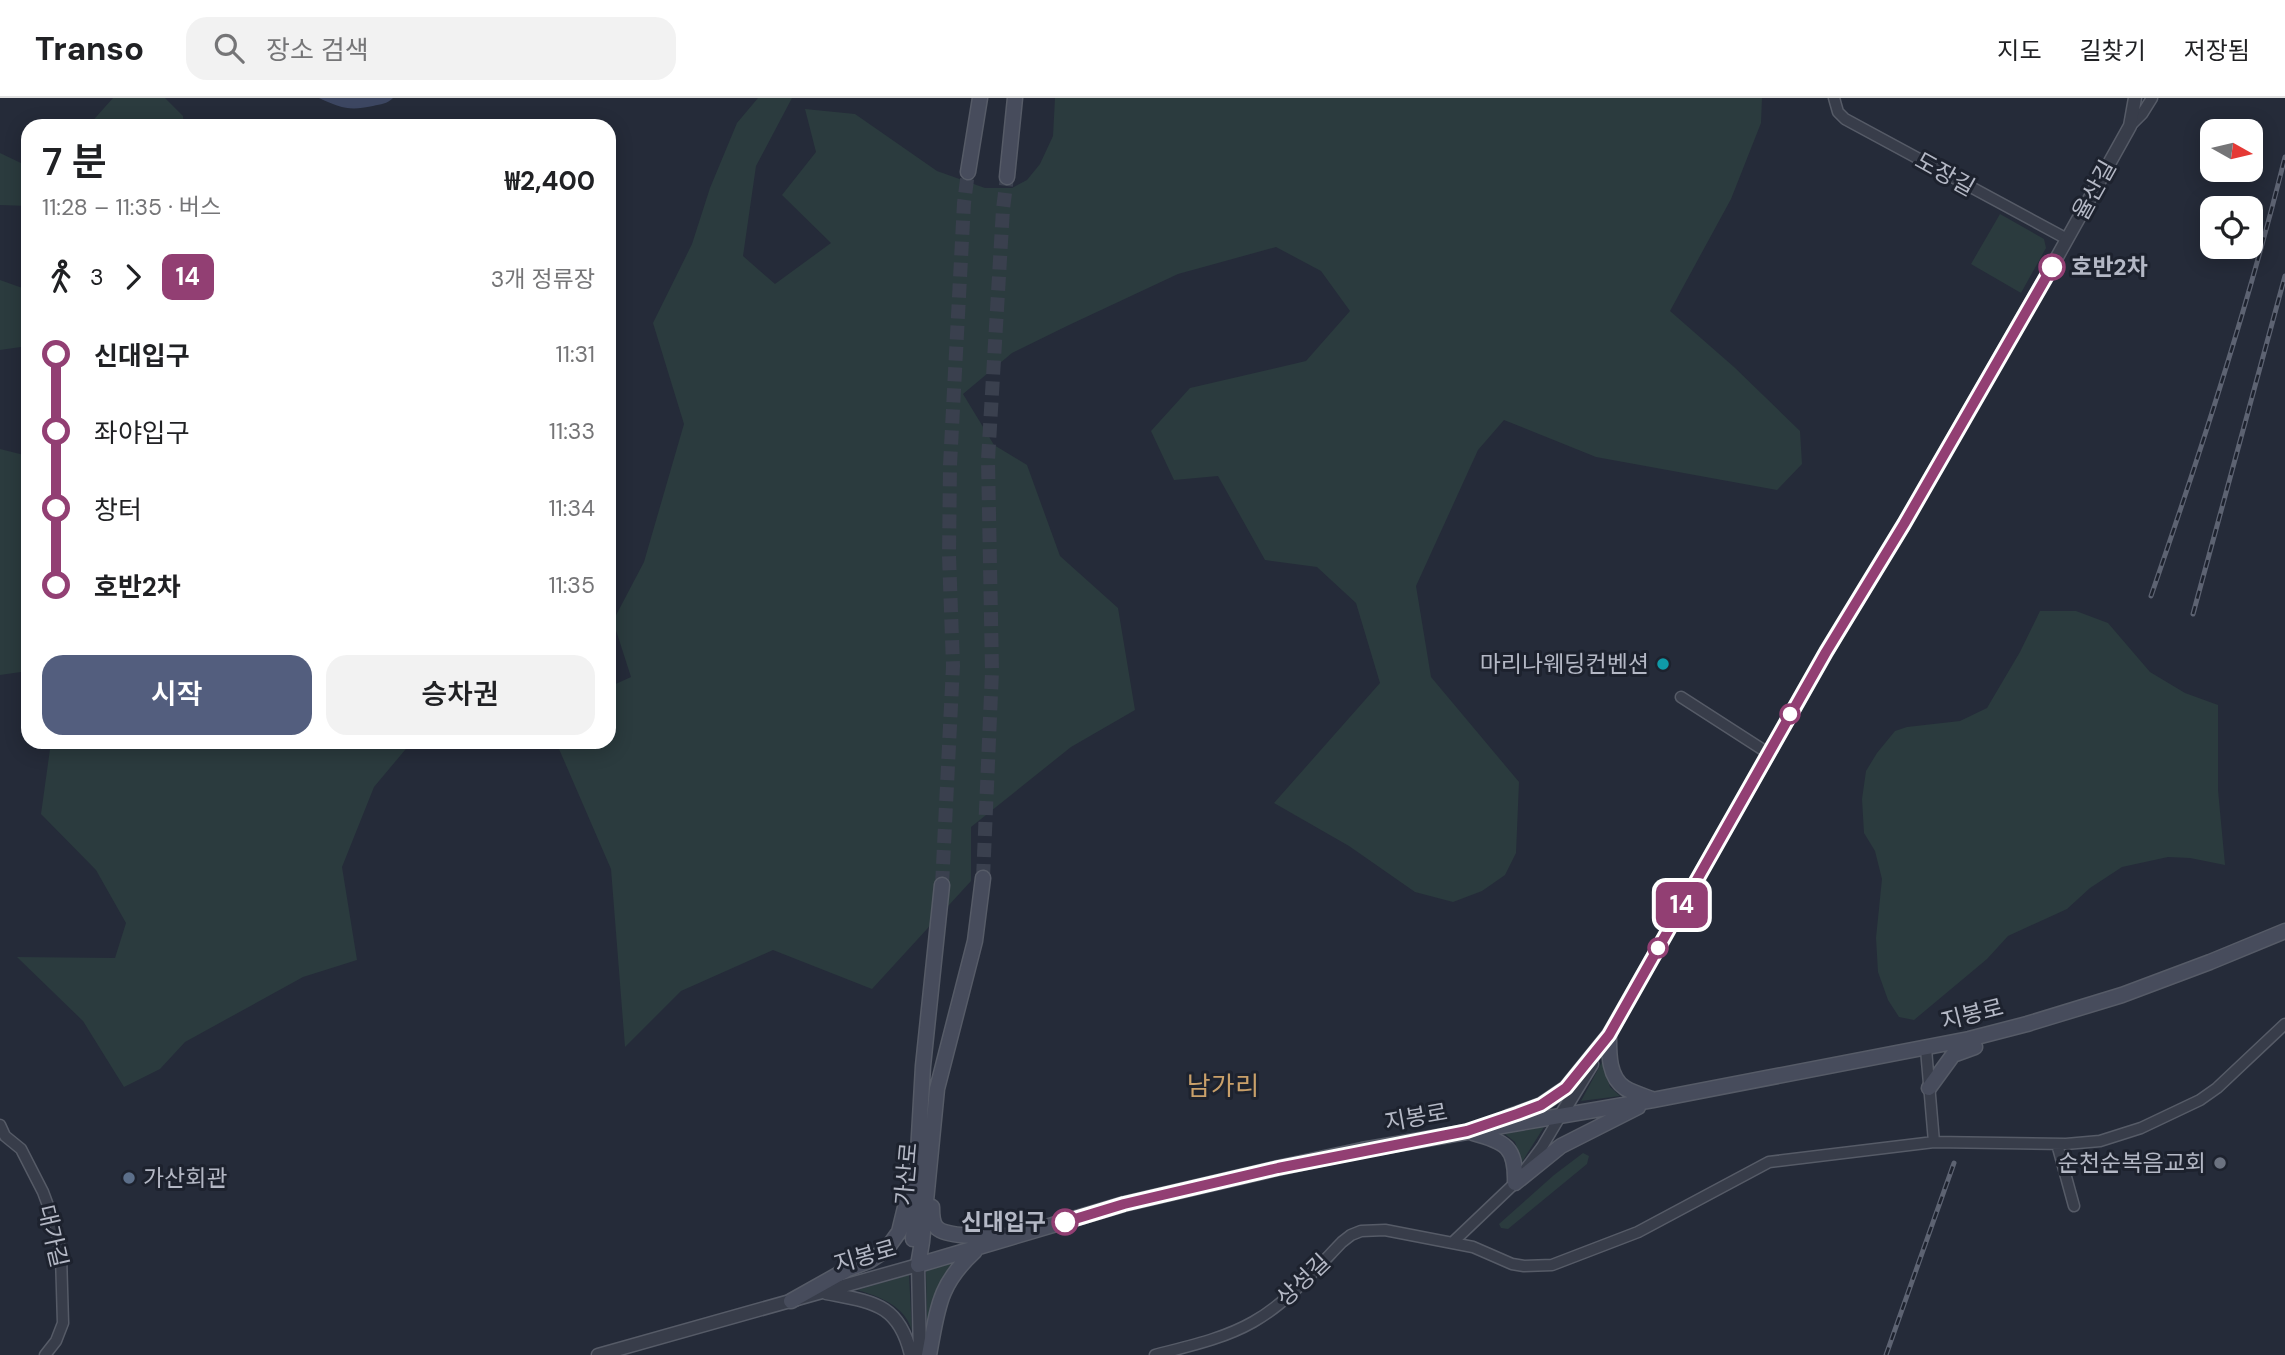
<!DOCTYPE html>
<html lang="ko">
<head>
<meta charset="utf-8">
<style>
  body { margin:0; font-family:"DM Sans","Noto Sans KR",sans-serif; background:#f2f2f2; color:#202124; height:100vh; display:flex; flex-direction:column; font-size:26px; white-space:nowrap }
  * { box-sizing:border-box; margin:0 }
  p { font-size:23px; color:#757577 }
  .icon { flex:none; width:38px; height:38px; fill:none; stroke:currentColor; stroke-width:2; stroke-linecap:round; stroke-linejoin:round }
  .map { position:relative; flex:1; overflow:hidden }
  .panel { position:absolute; left:21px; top:21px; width:595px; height:630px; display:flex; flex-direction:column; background:#fff; border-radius:21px; box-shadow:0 4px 18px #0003 }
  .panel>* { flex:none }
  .badge { padding:0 14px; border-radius:10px; font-size:24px; line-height:46px }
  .needle { width:46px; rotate:98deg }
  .controls { position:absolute; left:2200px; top:21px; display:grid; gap:14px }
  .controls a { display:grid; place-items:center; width:63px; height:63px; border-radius:14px; background:#fff; box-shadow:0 4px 18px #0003; font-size:35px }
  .map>.badge { position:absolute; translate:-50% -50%; box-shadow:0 0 0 4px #fff }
  .legs { display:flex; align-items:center; gap:10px; height:77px; padding:0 21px; font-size:23px }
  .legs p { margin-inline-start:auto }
  .headline { display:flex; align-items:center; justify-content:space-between; height:119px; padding:0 21px }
  h1 { font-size:38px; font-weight:600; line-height:52px }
  .action { display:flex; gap:14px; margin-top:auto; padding:14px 21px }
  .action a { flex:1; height:80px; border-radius:21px; background:#535e7e; color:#fff; font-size:28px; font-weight:600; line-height:80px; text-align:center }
  .action a+a { background:#f2f2f2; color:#202124 }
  ul { padding:0 21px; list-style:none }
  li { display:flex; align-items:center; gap:24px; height:77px; font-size:26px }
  li i { display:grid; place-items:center; width:10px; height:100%; margin:0 9px; background:currentColor }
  li i::after { content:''; width:18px; height:18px; margin:-9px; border:5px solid; border-radius:50%; background:#fff }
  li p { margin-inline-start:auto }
  li:first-child i { background:linear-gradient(#0000 50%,currentColor 0) }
  li:last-child i { background:linear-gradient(currentColor 50%,#0000 0) }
  header { display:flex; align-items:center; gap:42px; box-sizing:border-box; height:98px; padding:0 35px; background:#fff; border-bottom:2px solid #e0e0e0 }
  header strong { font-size:33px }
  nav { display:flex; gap:38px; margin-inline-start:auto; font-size:24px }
  .search { width:490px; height:63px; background:#f2f2f2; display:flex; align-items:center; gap:18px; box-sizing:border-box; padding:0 24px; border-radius:21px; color:#757577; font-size:26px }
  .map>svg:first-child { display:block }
  .green { fill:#2b3b3e }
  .water { fill:#3c4661 }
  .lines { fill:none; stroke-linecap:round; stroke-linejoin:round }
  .secondary-tunnel { stroke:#3a404e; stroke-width:14; stroke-dasharray:14 7; stroke-linecap:butt }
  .minor-casing { stroke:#565b67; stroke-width:13 }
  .tertiary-casing { stroke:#565b67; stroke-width:15 }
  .secondary-casing { stroke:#565b67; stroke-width:17 }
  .minor { stroke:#383d4a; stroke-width:10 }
  .tertiary { stroke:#383d4a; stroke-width:12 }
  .secondary { stroke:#474c5c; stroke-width:14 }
  .rail-casing { stroke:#5d6372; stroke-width:5 }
  .rail { stroke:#1d222e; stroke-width:2.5; stroke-dasharray:8; stroke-linecap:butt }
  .line-1-casing { stroke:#fff; stroke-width:16 }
  .line-1 { stroke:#923f73; stroke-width:10 }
  .stop-1-dot { fill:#fff; stroke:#923f73; stroke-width:3.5 }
  .culture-dot { fill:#0f9aa8; stroke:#1d222e; stroke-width:2.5 }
  .worship-dot { fill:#6b7280; stroke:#1d222e; stroke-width:2.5 }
  .service-dot { fill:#5c6f8a; stroke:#1d222e; stroke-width:2.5 }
  .labels { text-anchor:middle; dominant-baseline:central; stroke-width:6; stroke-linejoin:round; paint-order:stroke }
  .street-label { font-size:23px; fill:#b4b8c5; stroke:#1d222e }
  .stop-label { font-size:23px; font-weight:bold; fill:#b4b8c5; stroke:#1d222e; text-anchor:start }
  .poi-label { font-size:23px; fill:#b4b8c5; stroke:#1d222e; text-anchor:end }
  .quarter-label { font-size:26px; fill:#c9a06a; stroke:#1d222e }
</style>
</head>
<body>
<header>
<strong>Transo</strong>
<div class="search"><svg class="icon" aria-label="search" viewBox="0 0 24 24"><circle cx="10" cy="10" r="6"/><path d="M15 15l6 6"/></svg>장소 검색</div>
<nav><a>지도</a><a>길찾기</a><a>저장됨</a></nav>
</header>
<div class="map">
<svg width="2285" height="1257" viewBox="0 0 2285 1257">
  <rect width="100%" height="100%" fill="#252b39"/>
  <path class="green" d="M113,0H165L183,18L184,28H88Z
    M758,0H792L756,68L743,158L775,186L831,145L782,97L816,54L805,11L855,16L937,73L985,90H1012L1027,82L1040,66L1053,38L1055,0H1762L1761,25L1731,101L1670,213L1734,269L1800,333L1802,366L1777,392L1596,359L1504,322L1478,352L1416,488L1431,579L1519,684L1516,755L1505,777L1482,793L1453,804L1415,794L1349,748L1274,705L1380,585L1356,505L1317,469L1265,462L1218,378L1174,382L1151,333L1190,290L1306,263L1350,213L1321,173L1276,149L1178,176L1069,227L1012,255L963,296L994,347L1027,367L1060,458L1118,510L1135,612L1071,649L971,729V783L872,891L773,852L681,893L625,949L611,771L556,644H609V589L631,579L613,523L644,464L684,326L653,225L692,146L710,90L737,25Z
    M0,55L23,66L28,64V108L0,107Z
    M2000,116L2044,141L2046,150L2021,195L1971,166Z
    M0,182L28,192V248L0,252Z
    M0,351L24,357L28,355V573L0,577Z
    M2040,513H2076L2108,525L2150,574L2185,595L2218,607V692L2225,767L2190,760L2168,759L2122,769L2090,790L2067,811L2008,838L1987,861L1914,922L1899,919L1888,902L1878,874L1876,840L1882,781L1875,753L1864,735L1862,701L1866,673L1877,655L1895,633L1907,629L1960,623L1987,610L2020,554Z
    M51,644H409L410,646L374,689L342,769L357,862L303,879L185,944L160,971L124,989L83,923L17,859L115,860L126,825L96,772L41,716Z
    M1602,964L1610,989L1620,998L1581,1003Z
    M1544,1029L1522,1064L1515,1044L1505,1036Z
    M1583,1055L1589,1058L1587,1066L1508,1131L1501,1130L1499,1126L1554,1077Z
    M953,1164C937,1182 933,1207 927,1228L926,1172Z
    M909,1177L912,1233C905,1208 881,1199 857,1192Z"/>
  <path class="water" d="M319,0H393C387,6 381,6 373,8C349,13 341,10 319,0Z"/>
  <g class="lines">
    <path class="secondary-tunnel" d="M983,780L992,573L988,362L1003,111L1007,79
      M942,787L953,568L949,458L950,367L964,105L968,74"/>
    <g class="minor-casing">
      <path id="minor" d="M1834,0L1838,14L1845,21L2067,141
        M2130,28L2142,16L2152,0
        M1681,599L1768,655
        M1926,951L1934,1044
        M0,1027L5,1038L21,1051L43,1094L56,1129L61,1157L63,1225L56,1243L45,1257
        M2057,1046L2074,1108
        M1453,1144L1515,1085L1542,1049L1561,1017
        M1155,1257C1189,1248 1223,1241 1253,1224C1287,1205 1315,1172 1342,1144L1351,1137L1361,1133L1385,1132L1473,1149L1512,1166L1524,1168L1552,1167L1638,1134L1769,1064L1934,1044L2066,1046L2100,1043L2141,1030L2200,1002L2217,990L2285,926"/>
    </g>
    <g class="tertiary-casing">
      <path id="tertiary" d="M1604,944L1840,531L1904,426L2056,161L2130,28L2135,0
        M1561,1017L1592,966
        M826,1195C872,1204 899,1205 911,1257
        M598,1257L918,1167L920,1257"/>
    </g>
    <g class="secondary-casing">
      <path id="secondary" d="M968,74L980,0
        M1007,79L1015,0
        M1609,937C1609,954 1608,979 1625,990C1633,995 1644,998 1652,1001
        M1929,990L1953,957L1975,949
        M1508,1019L1541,1007L1566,990L1609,937
        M1473,1035C1506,1044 1516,1049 1515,1085
        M1515,1085L1561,1048L1638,1009
        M932,1109C932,1116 932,1125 937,1130C948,1140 990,1138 1005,1138
        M913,1141L923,968L942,787
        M918,1167L1124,1106L1278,1070L1362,1052L1653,1002L1969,941L2027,926L2122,897L2210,864L2285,833
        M918,1167L922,1144L937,991L975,843L983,780
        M791,1203L848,1171L869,1163L886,1152L899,1134L909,1093
        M929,1257C938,1210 938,1187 975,1153"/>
    </g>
    <use href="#minor" class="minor"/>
    <use href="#tertiary" class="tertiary"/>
    <use href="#secondary" class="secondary"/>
    <g class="rail-casing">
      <path id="rail" d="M2151,498C2201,353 2248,208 2285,59
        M2193,516L2285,178
        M1886,1257L1954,1065"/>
    </g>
    <use href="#rail" class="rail"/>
  </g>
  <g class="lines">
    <g class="line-1-casing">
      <path id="line-1" d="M1065,1124L1124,1106L1278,1070L1467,1033L1517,1016L1541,1007L1566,990L1609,937L1826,554L1904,426L2052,169"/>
    </g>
    <use href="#line-1" class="line-1"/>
  </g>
  <g class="stop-1-dot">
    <circle cx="2052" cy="169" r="12"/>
    <circle cx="1790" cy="616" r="9"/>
    <circle cx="1658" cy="850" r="9"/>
    <circle cx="1065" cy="1124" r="12"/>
  </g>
  <circle class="culture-dot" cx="1663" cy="566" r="7"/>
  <circle class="worship-dot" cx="2220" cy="1065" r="7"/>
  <circle class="service-dot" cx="129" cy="1080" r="7"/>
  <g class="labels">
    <g class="street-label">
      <text transform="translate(1945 76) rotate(29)">도장길</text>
      <text transform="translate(2094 92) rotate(-61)">율산길</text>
      <text transform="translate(1972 916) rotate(-14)">지봉로</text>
      <text transform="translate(1416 1019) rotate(-10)">지봉로</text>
      <text transform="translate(906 1076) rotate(-85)">가산로</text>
      <text transform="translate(53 1138) rotate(77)">대가길</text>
      <text transform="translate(865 1158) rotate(-16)">지봉로</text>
      <text transform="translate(1303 1182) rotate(-44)">상성길</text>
    </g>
    <g class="stop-label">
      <text x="2071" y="169">호반2차</text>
      <text x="1046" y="1124" text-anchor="end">신대입구</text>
    </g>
    <g class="poi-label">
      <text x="1649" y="566">마리나웨딩컨벤션</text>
      <text x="2206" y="1065">순천순복음교회</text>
      <text x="143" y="1080" text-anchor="start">가산회관</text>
    </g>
    <g class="quarter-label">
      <text x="1223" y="988">남가리</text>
    </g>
  </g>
</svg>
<div class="controls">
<a><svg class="needle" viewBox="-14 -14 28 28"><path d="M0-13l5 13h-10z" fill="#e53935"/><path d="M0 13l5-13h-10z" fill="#757577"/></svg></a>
<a><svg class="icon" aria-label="locate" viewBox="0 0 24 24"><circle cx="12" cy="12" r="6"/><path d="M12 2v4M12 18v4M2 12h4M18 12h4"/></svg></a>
</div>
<b class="badge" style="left:1682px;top:807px;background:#923f73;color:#fff">14</b>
<section class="panel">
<div class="headline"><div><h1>7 분</h1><p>11:28 – 11:35 · 버스</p></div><b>₩2,400</b></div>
<div class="legs"><svg class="icon" aria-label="walk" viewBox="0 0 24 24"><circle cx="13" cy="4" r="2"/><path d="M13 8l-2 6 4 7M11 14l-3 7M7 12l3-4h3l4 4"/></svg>3<svg class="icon" aria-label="forward" viewBox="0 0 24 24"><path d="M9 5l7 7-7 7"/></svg><b class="badge" style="background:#923f73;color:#fff">14</b><p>3개 정류장</p></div>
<ul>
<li><i style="color:#923f73"></i><b>신대입구</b><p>11:31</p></li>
<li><i style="color:#923f73"></i><span>좌야입구</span><p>11:33</p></li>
<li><i style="color:#923f73"></i><span>창터</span><p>11:34</p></li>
<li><i style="color:#923f73"></i><b>호반2차</b><p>11:35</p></li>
</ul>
<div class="action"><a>시작</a><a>승차권</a></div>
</section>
</div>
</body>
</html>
